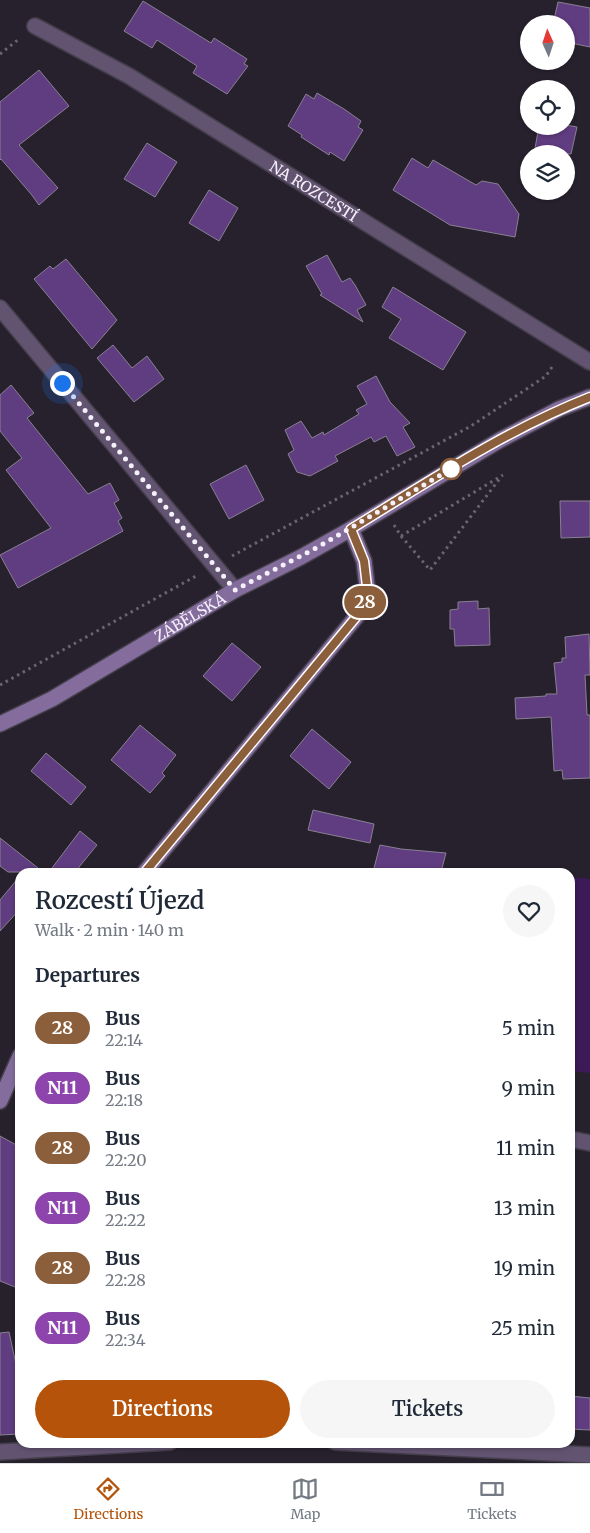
<!DOCTYPE html>
<html lang="en">
<head>
<meta charset="utf-8">
<style>
  body { margin:0; font-family:Merriweather,serif; background:#f6f6f7; color:#1f2937; height:100vh; display:flex; flex-direction:column; font-size:19px; white-space:nowrap }
  * { box-sizing:border-box; margin:0 }
  p { font-size:16px; color:#747a83 }
  .icon { flex:none; width:28px; height:28px; fill:none; stroke:currentColor; stroke-width:2; stroke-linecap:round; stroke-linejoin:round }
  .map { position:relative; flex:1; overflow:hidden }
  .panel { position:absolute; left:15px; top:868px; width:560px; height:580px; display:flex; flex-direction:column; background:#fff; border-radius:15px; box-shadow:0 1px 4px #0004 }
  .panel>* { flex:none }
  .badge { padding:0 10px; border-radius:16px; font-size:18px; line-height:32px }
  .needle { width:32px; rotate:357deg }
  .fabs { position:absolute; left:520px; top:15px; display:grid; gap:10px }
  .fabs a { display:grid; place-items:center; width:55px; height:55px; border-radius:50%; background:#fff; box-shadow:0 1px 4px #0004; font-size:25px }
  .you { position:absolute; width:25px; height:25px; margin:-12px; border:4px solid #fff; border-radius:50%; background:#1a73e8; box-shadow:0 0 0 8px #1a73e833 }
  .map>.badge { position:absolute; translate:-50% -50%; box-shadow:0 0 0 2px #fff }
  h2 { padding:0 20px; font-size:19px; line-height:45px }
  .round { display:grid; place-items:center; flex:none; width:52px; height:52px; border-radius:26px; background:#f6f6f7 }
  .summary { display:flex; align-items:center; justify-content:space-between; height:85px; padding:0 20px }
  h1 { font-size:24px; font-weight:600; line-height:38px }
  .button { display:flex; gap:10px; margin-top:auto; padding:10px 20px }
  .button a { flex:1; height:58px; border-radius:30px; background:#b45309; color:#fff; font-size:20px; font-weight:600; line-height:58px; text-align:center }
  .button a+a { background:#f6f6f7; color:#1f2937 }
  ul { padding:0; list-style:none }
  li { display:flex; align-items:center; gap:15px; height:60px; padding:0 20px }
  li div { flex:1 }
  li b { display:block; font-size:19px }
  li em { font-style:normal }
  li .badge { min-width:55px; font-weight:700; text-align:center }
  .tab-bar { display:flex; justify-content:space-around; align-items:center; height:70px; border-top:1px solid #e0e1e3; background:#fff; font-size:14px; color:#747a83 }
  .tab-bar a { display:grid; justify-items:center; gap:2px }
  .tab-bar .current { color:#b45309 }
  .map>svg:first-child { display:block }
  .green { fill:#3c1a57 }
  .building { fill:#603c80; stroke:#898191 }
  .lines { fill:none; stroke-linecap:round; stroke-linejoin:round }
  .street-casing { stroke:#443e4b; stroke-width:18 }
  .secondary-casing { stroke:#443e4b; stroke-width:18 }
  .path { stroke:#696470; stroke-width:3; stroke-dasharray:2.5 4; stroke-linecap:butt }
  .street { stroke:#625371; stroke-width:15 }
  .secondary { stroke:#846d9d; stroke-width:15 }
  .line-casing { stroke:#fff; stroke-width:11 }
  .line { stroke:#8b5e3c; stroke-width:8 }
  .walk { stroke:#f5f1fa; stroke-width:5; stroke-dasharray:0 9 }
  .stop-dot { fill:#fff; stroke:#8b5e3c; stroke-width:2.5 }
  .labels { text-anchor:middle; dominant-baseline:central; stroke-width:4.5; stroke-linejoin:round; paint-order:stroke }
  .street-label { font-size:15px; fill:#f5f1fa; stroke:#27212e }
</style>
</head>
<body>
<div class="map">
<svg width="590" height="1463" viewBox="0 0 590 1463">
  <rect width="100%" height="100%" fill="#27212e"/>
  <path class="green" d="M570,877L590,879V1073L570,1071Z"/>
  <path class="building" d="M143,1L211,43L214,38L247,59L244,64L248,66L227,94L193,73L197,66L157,40L152,48L124,31Z
    M558,2L590,8V47L566,42V24H553Z
    M39,70L69,106L19,145L58,188L39,205L31,194L1,159L0,160V102Z
    M317,93L344,109L361,121L358,127L363,130L344,161L330,152L329,155L301,137L302,135L288,126L306,94L314,99Z
    M566,125L577,127L571,154H534L539,126Z
    M147,143L177,162L155,197L124,179Z
    M412,158L428,168L433,160L476,185L482,181L498,184L519,214L515,237L450,225L393,190Z
    M209,190L238,208L219,241L189,223Z
    M327,255L342,282L350,278L355,285L366,305L357,310L363,322L320,295L322,294L306,266Z
    M66,259L117,320L92,349L34,279L50,266L53,269Z
    M393,287L466,332L443,370L389,338L401,319L382,307Z
    M113,345L132,368L147,356L164,379L134,402L97,358Z
    M376,376L390,402L410,423L403,427L415,447L397,456L386,436L374,442L371,437L335,456L338,461L310,476L297,472L288,454L294,450L285,430L301,421L312,438L323,432L324,435L359,414L356,410L367,404L357,386Z
    M11,385L34,413L27,418L88,494L110,483L119,500L114,503L122,518L118,521L123,531L18,588L0,555L51,528L6,470L22,458L0,431V395Z
    M246,465L264,500L229,519L210,484Z
    M560,501H590V537L561,538Z
    M478,601V609L489,608L490,645L455,646L454,629H450V610L458,609V602Z
    M589,634L590,675H585L587,715H590V778L563,779L562,770L554,771L551,717L516,719L515,698L546,696V694H557L554,663L562,662V658H566L565,637Z
    M232,643L261,667L232,701L203,676Z
    M140,725L176,755L162,773L165,776L150,793L111,760Z
    M312,729L351,762L329,789L290,756Z
    M46,753L86,787L71,805L31,771Z
    M313,810L374,824L370,843L308,830Z
    M80,831L97,845L75,872H49Z
    M0,838L43,872H8L0,866Z
    M380,845L401,849L446,853L441,872H373Z
    M20,876V909L0,931V900Z
    M0,1136L20,1147V1289L0,1281Z
    M9,1332L20,1383V1434L0,1435V1333Z
    M570,1396L590,1398V1430L570,1429Z"/>
  <g class="lines">
    <g class="street-casing">
      <g id="street">
        <path id="s1" d="M35,26L129,76L590,362"/>
        <path d="M0,308L235,590"/>
        <path d="M570,1139L590,1143"/>
        <path d="M335,1442L590,1455"/>
        <path d="M0,1452L170,1442"/>
      </g>
    </g>
    <g class="secondary-casing">
      <g id="secondary">
        <path id="s2" d="M0,724L52,699L235,590L301,557L351,529L500,440L559,409L590,397"/>
        <path d="M145,872L362,610L368,595L364,561L351,529"/>
        <path d="M0,1101L20,1056"/>
      </g>
    </g>
    <path class="path" d="M0,54L19,39
      M394,525L401,536L503,475
      M401,536L430,570L501,477
      M232,556L471,426L546,376L554,364
      M0,685L196,576"/>
    <use href="#street" class="street"/>
    <use href="#secondary" class="secondary"/>
  </g>
  <g class="lines">
    <g class="line-casing">
      <path id="line" d="M145,872L362,610L368,595L364,561L351,529C428,482 506,430 590,397"/>
    </g>
    <use href="#line" class="line"/>
    <path class="walk" d="M62,383L235,590L318,547L451,469"/>
  </g>
  <circle class="stop-dot" cx="451" cy="469" r="10"/>
  <g class="labels">
    <g class="street-label">
      <text stroke="none"><textPath href="#s1" startOffset="324">NA ROZCESTÍ</textPath></text>
      <text stroke="none"><textPath href="#s2" startOffset="218">ZÁBĚLSKÁ</textPath></text>
    </g>
  </g>
</svg>
<div class="fabs">
<a><svg class="needle" viewBox="-14 -14 28 28"><path d="M0-13l5 13h-10z" fill="#e53935"/><path d="M0 13l5-13h-10z" fill="#747a83"/></svg></a>
<a><svg class="icon" aria-label="locate" viewBox="0 0 24 24"><circle cx="12" cy="12" r="6"/><path d="M12 2v4M12 18v4M2 12h4M18 12h4"/></svg></a>
<a><svg class="icon" aria-label="layers" viewBox="0 0 24 24"><path d="M12 4l9 5-9 5-9-5zM3 14l9 5 9-5"/></svg></a>
</div>
<div class="you" style="left:62px;top:383px"></div>
<b class="badge" style="left:365px;top:602px;background:#8b5e3c;color:#fff">28</b>
<section class="panel">
<div class="summary"><div><h1>Rozcestí Újezd</h1><p>Walk · 2 min · 140 m</p></div><a class="round"><svg class="icon" aria-label="heart" viewBox="0 0 24 24"><path d="M12 20l-8-8c-3-5 5-10 8-4 3-6 11-1 8 4z"/></svg></a></div>
<h2>Departures</h2>
<ul>
<li><span class="badge" style="background:#8b5e3c;color:#fff">28</span><div><b>Bus</b><p>22:14</p></div><em>5 min</em></li>
<li><span class="badge" style="background:#8e44ad;color:#fff">N11</span><div><b>Bus</b><p>22:18</p></div><em>9 min</em></li>
<li><span class="badge" style="background:#8b5e3c;color:#fff">28</span><div><b>Bus</b><p>22:20</p></div><em>11 min</em></li>
<li><span class="badge" style="background:#8e44ad;color:#fff">N11</span><div><b>Bus</b><p>22:22</p></div><em>13 min</em></li>
<li><span class="badge" style="background:#8b5e3c;color:#fff">28</span><div><b>Bus</b><p>22:28</p></div><em>19 min</em></li>
<li><span class="badge" style="background:#8e44ad;color:#fff">N11</span><div><b>Bus</b><p>22:34</p></div><em>25 min</em></li>
</ul>
<div class="button"><a>Directions</a><a>Tickets</a></div>
</section>
</div>
<nav class="tab-bar">
<a class="current"><svg class="icon" aria-label="directions" viewBox="0 0 24 24"><path d="M12 3l9 9-9 9-9-9zM9 14v-3h6M13 9l2 2-2 2"/></svg>Directions</a>
<a><svg class="icon" aria-label="map" viewBox="0 0 24 24"><path d="M3 6l6-2 6 2 6-2v14l-6 2-6-2-6 2zM9 4v14M15 6v14"/></svg>Map</a>
<a><svg class="icon" aria-label="tickets" viewBox="0 0 24 24"><path d="M3 7h18v10H3zM15 7v10"/></svg>Tickets</a>
</nav>
</body>
</html>
